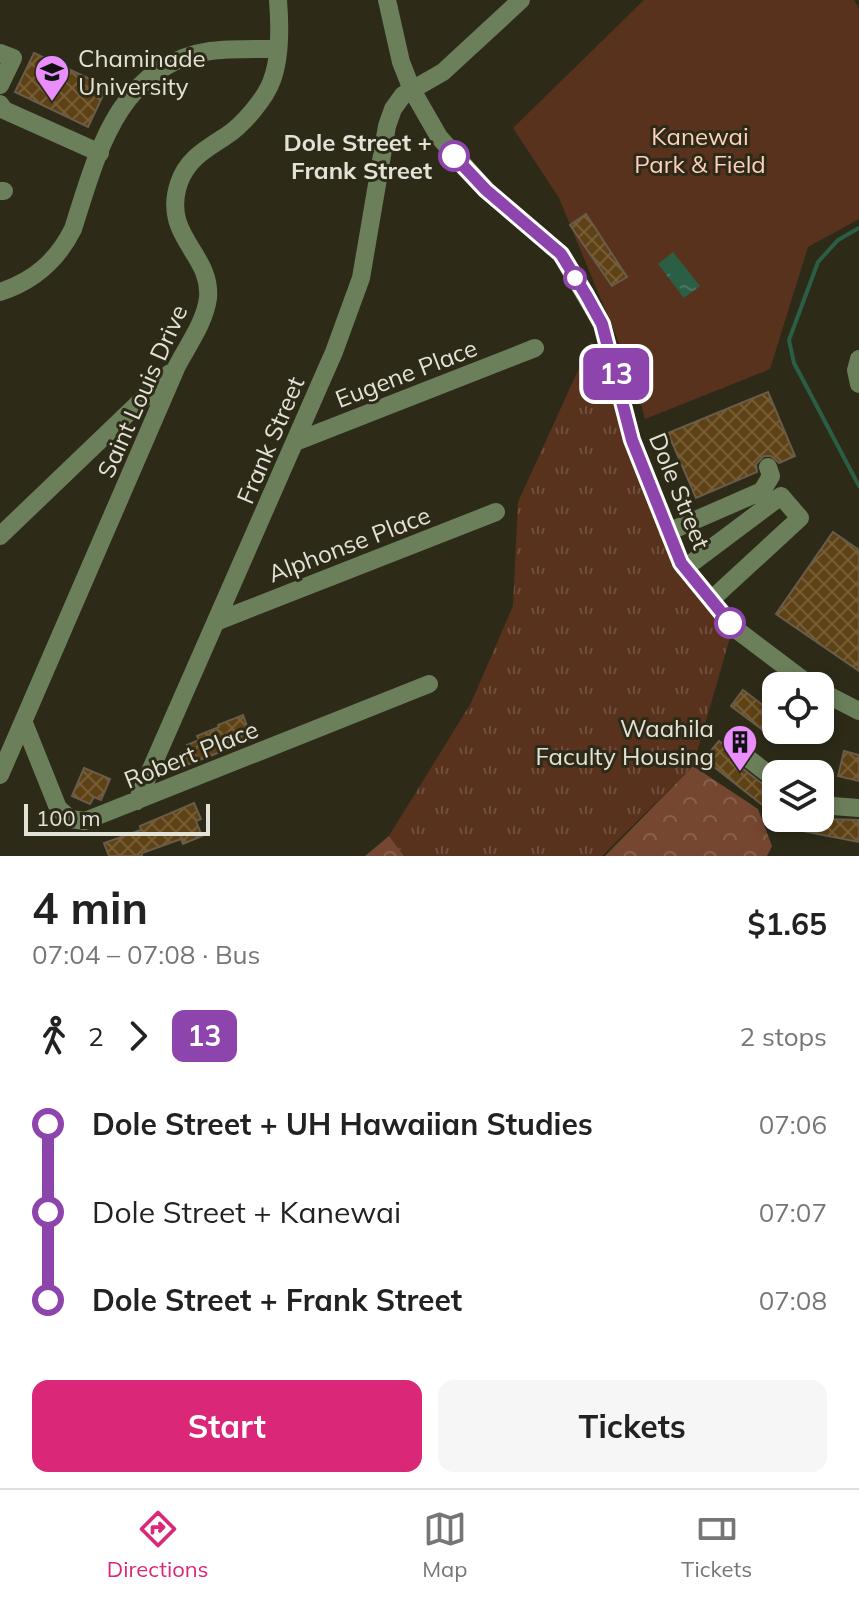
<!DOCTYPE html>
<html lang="en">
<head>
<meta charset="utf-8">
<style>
  body { margin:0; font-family:Mulish,sans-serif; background:#f6f6f6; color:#222; height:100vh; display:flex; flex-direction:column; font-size:30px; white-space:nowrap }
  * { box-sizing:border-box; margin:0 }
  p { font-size:26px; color:#767676 }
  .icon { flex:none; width:44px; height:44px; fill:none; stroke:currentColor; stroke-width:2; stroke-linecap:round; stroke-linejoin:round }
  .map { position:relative; height:856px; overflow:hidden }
  .sheet { display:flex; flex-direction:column; background:#fff; flex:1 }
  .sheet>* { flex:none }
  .badge { padding:0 16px; border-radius:12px; font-size:28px; line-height:52px }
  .buttons { position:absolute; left:762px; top:672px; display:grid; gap:16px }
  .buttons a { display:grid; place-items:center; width:72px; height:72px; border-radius:16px; background:#fff; box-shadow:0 4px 12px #0003; font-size:40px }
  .scale { position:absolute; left:24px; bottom:20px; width:186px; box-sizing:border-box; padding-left:8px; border:4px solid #e3e2d6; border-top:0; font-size:22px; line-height:28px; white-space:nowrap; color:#e3e2d6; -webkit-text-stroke:6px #2d2b18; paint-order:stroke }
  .map>.badge { position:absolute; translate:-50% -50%; box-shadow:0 0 0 4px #fff }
  .legs { display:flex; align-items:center; gap:12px; height:88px; padding:0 32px; font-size:26px }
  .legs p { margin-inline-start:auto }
  .overview { display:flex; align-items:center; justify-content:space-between; height:136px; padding:0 32px }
  h1 { font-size:44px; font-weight:700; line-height:60px }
  .cta { display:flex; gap:16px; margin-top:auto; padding:16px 32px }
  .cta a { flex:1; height:92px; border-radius:16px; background:#db2777; color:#fff; font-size:32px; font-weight:700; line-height:92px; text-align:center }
  .cta a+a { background:#f6f6f6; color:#222 }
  ul { padding:0 32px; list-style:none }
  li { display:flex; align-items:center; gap:28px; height:88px; font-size:30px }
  li i { display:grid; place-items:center; width:12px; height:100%; margin:0 10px; background:currentColor }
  li i::after { content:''; width:20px; height:20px; margin:-10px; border:6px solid; border-radius:50%; background:#fff }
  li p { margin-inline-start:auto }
  li:first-child i { background:linear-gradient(#0000 50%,currentColor 0) }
  li:last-child i { background:linear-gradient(currentColor 50%,#0000 0) }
  .tabs { display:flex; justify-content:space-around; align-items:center; height:112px; border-top:2px solid #e0e0e0; background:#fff; font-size:22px; color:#767676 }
  .tabs a { display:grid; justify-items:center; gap:4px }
  .tabs .active { color:#db2777 }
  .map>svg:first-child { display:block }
  .grass { fill:url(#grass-tufts) }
  .forest { fill:url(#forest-crowns) }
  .park { fill:#59321e }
  .water { fill:url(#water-ripples) }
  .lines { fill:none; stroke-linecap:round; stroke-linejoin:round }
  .stream { stroke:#2a5f45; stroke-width:4 }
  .building { fill:url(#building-cross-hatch); stroke:#695c4b; stroke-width:2 }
  .minor { stroke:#6b7f5b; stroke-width:18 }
  .line-1-casing { stroke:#fff; stroke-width:18 }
  .line-1 { stroke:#8e44ad; stroke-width:12 }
  .stop-1-dot { fill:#fff; stroke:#8e44ad; stroke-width:4 }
  .labels { text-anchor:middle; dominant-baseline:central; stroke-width:6; stroke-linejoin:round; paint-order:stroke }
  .poi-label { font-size:24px; fill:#e3e2d6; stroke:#2d2b18; text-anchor:start }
  .park-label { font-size:24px; fill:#ffd0bb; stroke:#2d2b18 }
  .stop-label { font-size:24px; font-weight:bold; fill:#e3e2d6; stroke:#2d2b18; text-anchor:end }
  .street-label { font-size:24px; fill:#e3e2d6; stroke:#2d2b18 }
</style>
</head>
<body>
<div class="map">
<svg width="859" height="856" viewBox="0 0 859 856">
  <defs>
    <pattern id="grass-tufts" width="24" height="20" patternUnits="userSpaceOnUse" patternTransform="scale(2)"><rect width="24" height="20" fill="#59321e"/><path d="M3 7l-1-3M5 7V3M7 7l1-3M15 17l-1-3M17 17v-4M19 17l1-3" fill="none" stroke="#714f3e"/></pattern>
    <pattern id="forest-crowns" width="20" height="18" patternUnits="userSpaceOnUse" patternTransform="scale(2)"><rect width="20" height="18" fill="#754731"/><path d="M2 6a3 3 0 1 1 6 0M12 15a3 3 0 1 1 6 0" fill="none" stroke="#88614e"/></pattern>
    <pattern id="water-ripples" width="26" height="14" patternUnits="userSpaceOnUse" patternTransform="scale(2)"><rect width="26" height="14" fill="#2a5f45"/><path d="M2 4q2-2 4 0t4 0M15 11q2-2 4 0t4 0" fill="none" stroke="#49765f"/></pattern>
    <pattern id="building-cross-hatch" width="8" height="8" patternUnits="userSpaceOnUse" patternTransform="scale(2)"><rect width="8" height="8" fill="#5e4215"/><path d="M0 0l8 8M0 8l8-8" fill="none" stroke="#755d36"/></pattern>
  </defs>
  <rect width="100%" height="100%" fill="#2d2b18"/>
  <path class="grass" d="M591,342L615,369L658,509L733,627L693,766L602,856H404L389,836L471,703L513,606L518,502Z"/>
  <path class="forest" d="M693,766L758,809L772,846L767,856H605Z
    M389,836L404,856H365Z"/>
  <path class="park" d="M644,0H854L859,8V219L808,247L770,369L645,419L636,384L559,198L513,128Z"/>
  <path class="water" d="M673,252L700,286L684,298L658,264Z"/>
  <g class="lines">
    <path class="stream" d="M859,228L838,240L818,262L789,340L794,363L859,486"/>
  </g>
  <path class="building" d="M34,53L107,87L88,127L15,92Z
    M586,214L627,277L612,286L570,225Z
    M768,392L795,456L779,463L771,456H764L756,464L757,472L696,498L668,433Z
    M833,532L859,550V671L776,614Z
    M743,690L776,715V730H790L780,743L731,706Z
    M243,715L251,737L243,740L244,743L184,766L179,754L189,750L187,745L199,740L197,736L219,727L218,725Z
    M719,741L729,749V756L733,761L769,789L776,792V804L770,811L704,759Z
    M844,751L859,755V781L838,776Z
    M84,768L110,779L101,800L94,797L90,804L72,796Z
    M194,803L201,819L196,821L202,836L183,844L181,839L142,853V856H109L104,843L141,830L140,826Z
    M789,818L859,820V842L787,828Z"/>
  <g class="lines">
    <path class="minor" d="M387,0L401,62L412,90L439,137L486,190L561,254L602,324L632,440L681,563L733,627L811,686
      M0,53L13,58L0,85
      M0,104L4,110L100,153
      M0,191H4
      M0,292C34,281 57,261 73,229C97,154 118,65 210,51C232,48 256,49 278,49
      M859,359L856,370L859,384
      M295,442L535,348
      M668,532L762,491L771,476L768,467
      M0,536L170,373
      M685,568L781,496L800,518L712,599
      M218,621L496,512
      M820,691L859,711
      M24,723L58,808L70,819L85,821L429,684
      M740,752L776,780
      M0,775L177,366C188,345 205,322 208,298C212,253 161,237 179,183C187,159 206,149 226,136C242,126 266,98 272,80C281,56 280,25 278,0
      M137,801L334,352L361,278L387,126L393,109L403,95L443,72L521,0
      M820,805L859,808"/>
  </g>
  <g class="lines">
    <g class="line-1-casing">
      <path id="line-1" d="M454,156L486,190L561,254L586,295L602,324L632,440L681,563L730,623"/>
    </g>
    <use href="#line-1" class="line-1"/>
  </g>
  <defs>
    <g id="university-pin" transform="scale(1.8)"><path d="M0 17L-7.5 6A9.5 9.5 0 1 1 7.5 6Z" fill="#ea8dfd" stroke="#2d2b18"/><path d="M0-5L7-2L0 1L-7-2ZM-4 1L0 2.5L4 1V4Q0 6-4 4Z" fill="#111"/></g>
    <g id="building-pin" transform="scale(1.8)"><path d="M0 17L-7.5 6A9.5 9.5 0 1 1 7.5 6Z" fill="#ea8dfd" stroke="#2d2b18"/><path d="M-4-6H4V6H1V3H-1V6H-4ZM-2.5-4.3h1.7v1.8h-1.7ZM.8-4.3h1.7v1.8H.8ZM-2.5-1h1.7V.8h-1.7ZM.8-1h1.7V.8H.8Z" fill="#111"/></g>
  </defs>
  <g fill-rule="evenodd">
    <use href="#university-pin" x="52" y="72"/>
    <use href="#building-pin" x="740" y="742"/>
  </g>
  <g class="stop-1-dot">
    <circle cx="454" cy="156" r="14"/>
    <circle cx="575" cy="278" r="10"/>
    <circle cx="730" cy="623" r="14"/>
  </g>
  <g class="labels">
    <g class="poi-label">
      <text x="78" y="58">Chaminade<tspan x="78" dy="28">University</tspan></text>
      <text x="714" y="728" text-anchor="end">Waahila<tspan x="714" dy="28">Faculty Housing</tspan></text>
    </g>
    <g class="park-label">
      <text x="700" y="136">Kanewai<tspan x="700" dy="28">Park &amp; Field</tspan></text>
    </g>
    <g class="stop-label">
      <text x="432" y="142">Dole Street +<tspan x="432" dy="28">Frank Street</tspan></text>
    </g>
    <g class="street-label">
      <text transform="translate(406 373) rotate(-21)">Eugene Place</text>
      <text transform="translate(142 391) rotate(-66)">Saint Louis Drive</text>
      <text transform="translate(270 440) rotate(-67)">Frank Street</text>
      <text transform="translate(680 491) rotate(68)">Dole Street</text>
      <text transform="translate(349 544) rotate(-21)">Alphonse Place</text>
      <text transform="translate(191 754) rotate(-22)">Robert Place</text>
    </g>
  </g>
</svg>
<div class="buttons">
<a><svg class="icon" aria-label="locate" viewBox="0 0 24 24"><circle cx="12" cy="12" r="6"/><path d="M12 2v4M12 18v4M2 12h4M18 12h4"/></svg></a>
<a><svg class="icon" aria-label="layers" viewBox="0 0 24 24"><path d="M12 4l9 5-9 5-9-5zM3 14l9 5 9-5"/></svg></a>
</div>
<div class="scale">100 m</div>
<b class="badge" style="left:616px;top:374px;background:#8e44ad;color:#fff">13</b>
</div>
<section class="sheet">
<div class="overview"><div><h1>4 min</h1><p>07:04 – 07:08 · Bus</p></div><b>$1.65</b></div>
<div class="legs"><svg class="icon" aria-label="walk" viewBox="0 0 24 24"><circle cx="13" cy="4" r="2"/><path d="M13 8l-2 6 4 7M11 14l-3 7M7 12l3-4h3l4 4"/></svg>2<svg class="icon" aria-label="forward" viewBox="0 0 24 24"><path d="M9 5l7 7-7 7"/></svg><b class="badge" style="background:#8e44ad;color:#fff">13</b><p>2 stops</p></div>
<ul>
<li><i style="color:#8e44ad"></i><b>Dole Street + UH Hawaiian Studies</b><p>07:06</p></li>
<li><i style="color:#8e44ad"></i><span>Dole Street + Kanewai</span><p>07:07</p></li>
<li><i style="color:#8e44ad"></i><b>Dole Street + Frank Street</b><p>07:08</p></li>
</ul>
<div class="cta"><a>Start</a><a>Tickets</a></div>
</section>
<nav class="tabs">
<a class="active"><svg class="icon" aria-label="directions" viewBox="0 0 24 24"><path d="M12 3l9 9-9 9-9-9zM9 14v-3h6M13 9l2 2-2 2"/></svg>Directions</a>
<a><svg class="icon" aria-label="map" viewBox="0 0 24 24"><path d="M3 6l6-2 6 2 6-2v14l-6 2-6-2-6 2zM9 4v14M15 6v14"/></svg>Map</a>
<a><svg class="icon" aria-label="tickets" viewBox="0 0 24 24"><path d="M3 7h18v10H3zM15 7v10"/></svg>Tickets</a>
</nav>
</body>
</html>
